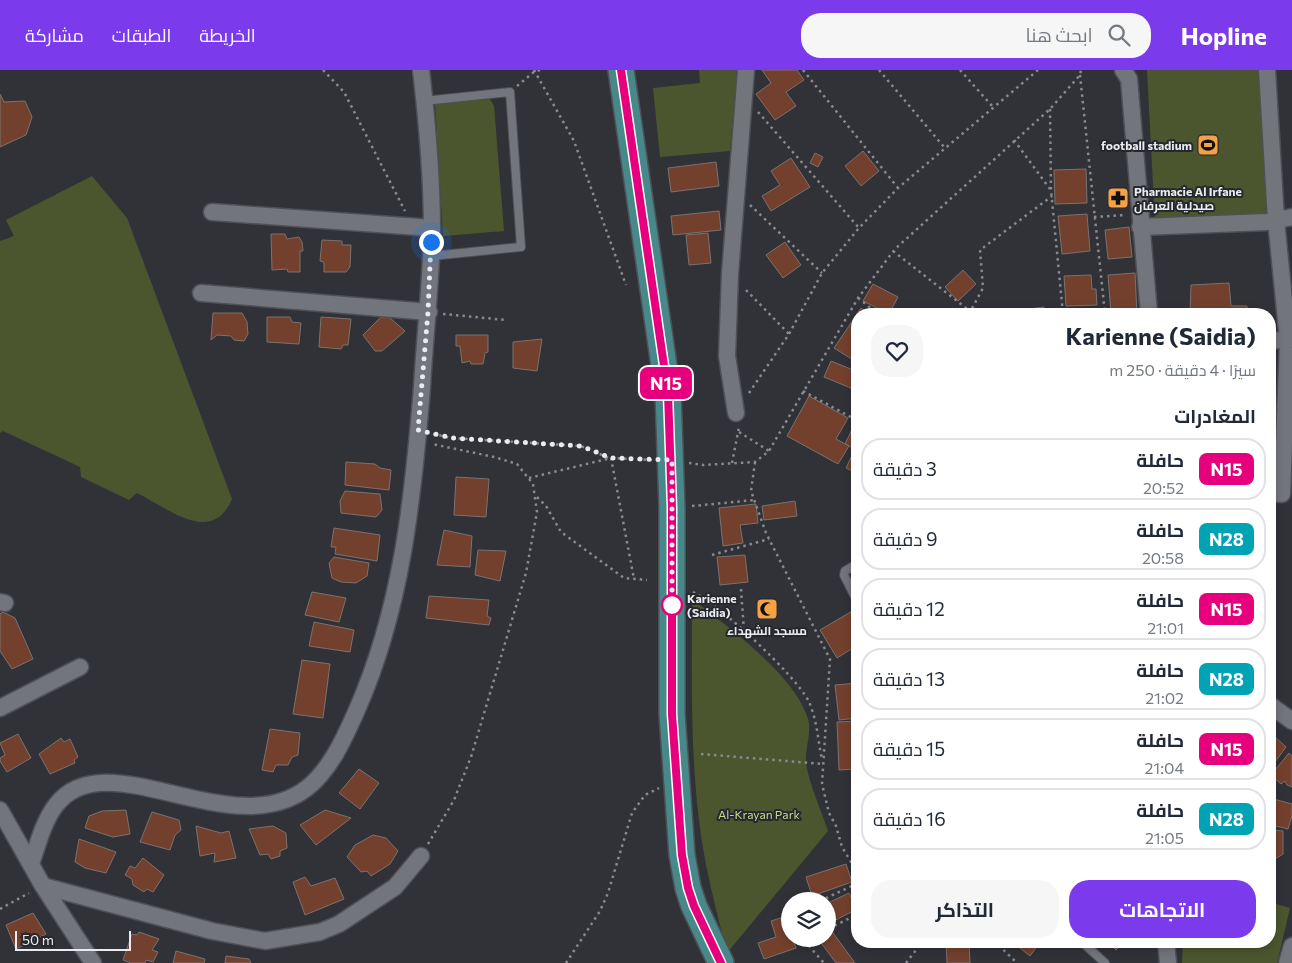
<!DOCTYPE html>
<html lang="ar">
<head>
<meta charset="utf-8">
<style>
  body { margin:0; font-family:Commissioner,Cairo,sans-serif; background:#f6f6f7; color:#1f2937; direction:rtl; height:100vh; display:flex; flex-direction:column; font-size:19px; white-space:nowrap }
  * { box-sizing:border-box; margin:0 }
  p { font-size:16px; color:#747a83 }
  .icon { flex:none; width:28px; height:28px; fill:none; stroke:currentColor; stroke-width:2; stroke-linecap:round; stroke-linejoin:round }
  .map { position:relative; flex:1; overflow:hidden; direction:ltr }
  .sheet { position:absolute; left:851px; top:238px; width:425px; height:640px; display:flex; flex-direction:column; background:#fff; border-radius:20px; box-shadow:0 2px 8px #0003; direction:rtl }
  .sheet>* { flex:none }
  .badge { padding:0 10px; border-radius:8px; font-size:18px; line-height:32px }
  .buttons { position:absolute; left:781px; top:822px; display:grid; gap:10px }
  .buttons a { display:grid; place-items:center; width:55px; height:55px; border-radius:50%; background:#fff; box-shadow:0 2px 8px #0003; font-size:25px }
  .scale { position:absolute; left:15px; bottom:12px; width:116px; box-sizing:border-box; padding-left:5px; border:2px solid #eaebef; border-top:0; font-size:14px; line-height:18px; white-space:nowrap; color:#eaebef; -webkit-text-stroke:4px #26282e; paint-order:stroke }
  .you { position:absolute; width:25px; height:25px; margin:-12px; border:4px solid #fff; border-radius:50%; background:#1a73e8; box-shadow:0 0 0 8px #1a73e833 }
  .map>.badge { position:absolute; translate:-50% -50%; box-shadow:0 0 0 2px #fff }
  h2 { padding:0 20px; font-size:19px; line-height:45px }
  .round { display:grid; place-items:center; flex:none; width:52px; height:52px; border-radius:20px; background:#f6f6f7 }
  .headline { display:flex; align-items:center; justify-content:space-between; height:85px; padding:0 20px }
  h1 { font-size:24px; font-weight:700; line-height:38px }
  .cta { display:flex; gap:10px; margin-top:auto; padding:10px 20px }
  .cta a { flex:1; height:58px; border-radius:20px; background:#7c3aed; color:#fff; font-size:20px; font-weight:700; line-height:58px; text-align:center }
  .cta a+a { background:#f6f6f7; color:#1f2937 }
  ul { padding:0; list-style:none }
  li { display:flex; align-items:center; gap:15px; height:62px; margin:0 10px 8px; padding:0 10px; border:2px solid #e0e1e3; border-radius:20px }
  li div { flex:1 }
  li b { display:block; font-size:19px }
  li em { font-style:normal }
  li .badge { min-width:55px; font-weight:700; text-align:center }
  header { display:flex; align-items:center; gap:30px; box-sizing:border-box; height:70px; padding:0 25px; background:#7c3aed; color:#fff }
  header strong { font-size:24px }
  nav { display:flex; gap:28px; margin-inline-start:auto; font-size:18px }
  .search { width:350px; height:45px; background:#f6f6f7; display:flex; align-items:center; gap:12px; box-sizing:border-box; padding:0 18px; border-radius:20px; color:#747a83; font-size:19px }
  .map>svg:first-child { display:block }
  .green { fill:#4b562e }
  .building { fill:#74402e; stroke:#7a726f }
  .lines { fill:none; stroke-linecap:round; stroke-linejoin:round }
  .lane-casing { stroke:#4f5055; stroke-width:10 }
  .street-casing { stroke:#4f5055; stroke-width:19 }
  .primary-casing { stroke:#4f5055; stroke-width:28 }
  .path { stroke:#888a8f; stroke-width:2.5; stroke-dasharray:2.5 4; stroke-linecap:butt }
  .lane { stroke:#73757c; stroke-width:8 }
  .street { stroke:#73757c; stroke-width:16 }
  .primary { stroke:#47898b; stroke-width:25 }
  .line-casing { stroke:#fff; stroke-width:11 }
  .line { stroke:#e6007e; stroke-width:8 }
  .walk { stroke:#eaebef; stroke-width:5; stroke-dasharray:0 9 }
  .stop-dot { fill:#fff; stroke:#e6007e; stroke-width:2.5 }
  .labels { text-anchor:middle; dominant-baseline:central; stroke-width:4; stroke-linejoin:round; paint-order:stroke }
  .poi-label { font-size:12px; font-weight:bold; fill:#eaebef; stroke:#26282e; text-anchor:end }
  .stop-label { font-size:12px; font-weight:bold; fill:#eaebef; stroke:#26282e; text-anchor:start }
  .park-label { font-size:12px; fill:#c4db8a; stroke:#26282e }
</style>
</head>
<body>
<header>
<strong>Hopline</strong>
<div class="search"><svg class="icon" aria-label="search" viewBox="0 0 24 24"><circle cx="10" cy="10" r="6"/><path d="M15 15l6 6"/></svg>ابحث هنا</div>
<nav><a>الخريطة</a><a>الطبقات</a><a>مشاركة</a></nav>
</header>
<div class="map">
<svg width="1292" height="893" viewBox="0 0 1292 893">
  <rect width="100%" height="100%" fill="#303238"/>
  <path class="green" d="M699,0H737L730,81L660,87L653,18L700,13Z
    M1147,0H1261L1271,151L1155,152Z
    M490,29L494,36L504,161L443,166L435,33Z
    M92,106L127,148L232,429C212,476 169,439 137,423L129,430L81,407L80,397L3,361L0,363V171L14,166L6,150Z
    M692,529C727,556 796,606 808,649C812,662 805,678 806,691C807,709 822,742 828,761L727,883C716,839 704,795 699,750C690,677 692,603 692,529Z
    M1270,832L1290,838L1277,893H1182L1183,871H1270Z"/>
  <path class="building" d="M762,0H797L804,10L786,22L796,36L775,50L756,24L771,13Z
    M0,24L4,32L25,31L32,47L26,65L0,77Z
    M863,81L879,101L861,116L845,96Z
    M815,83L823,87L818,97L810,93Z
    M791,88L810,117L771,141L762,126L780,115L771,101Z
    M716,92L719,116L671,122L668,98Z
    M1086,99L1087,133L1055,134L1054,100Z
    M719,141L721,160L673,165L671,146Z
    M1087,144L1090,181L1062,184L1058,146Z
    M1129,157L1132,187L1108,189L1105,160Z
    M708,163L711,193L689,195L686,165Z
    M271,164H285L287,169L299,167L302,172L303,181H300V202H288L287,199L272,200Z
    M322,170L342,171V175H351L350,197L346,202H324V192L320,191Z
    M785,172L801,195L783,208L766,185Z
    M963,200L976,214L958,231L945,217Z
    M1135,203L1137,244H1111L1108,205Z
    M1091,205L1092,219H1096L1097,235L1066,236L1064,206Z
    M1229,213L1231,236H1247V244H1190L1191,215Z
    M873,214L898,227L889,244L863,231Z
    M1044,237V244H1022V240Z
    M861,238L869,244H858V293L834,278Z
    M1098,240V244H1067V241Z
    M213,243H242L247,252L248,264L244,271L234,270L231,266L217,265L211,270Z
    M267,247H290L292,252L301,253L299,274L267,272Z
    M321,247L351,249L348,275H343L341,279L319,277Z
    M381,247L390,248L405,261L382,281H375L363,265Z
    M456,265H488V282L485,283L483,294H471L470,291L462,293L460,276H456Z
    M542,269L537,301L513,298V272Z
    M831,291L858,302V321L824,307Z
    M809,326L848,348L836,369L849,376L838,394L787,366Z
    M855,353L858,354V404L846,398L855,379L845,374Z
    M346,392L375,394L380,398L391,400L389,420L345,415Z
    M456,407L489,409L486,447L454,445Z
    M345,421L380,424L382,440L376,447L341,443L340,431Z
    M795,431L797,446L764,450L762,436Z
    M756,434L758,453L740,455L743,473L723,476L719,438Z
    M334,458L380,465L377,491L335,484L336,477H331Z
    M444,460L472,466L470,497L437,495Z
    M478,480L506,481L500,511L475,505Z
    M745,485L748,512L720,515L717,487Z
    M334,487L369,493L367,506L356,513L341,512L332,508L329,493Z
    M312,522L346,528L339,552L305,545Z
    M429,526L489,530L487,546L491,548L489,555L426,548Z
    M854,540L858,545V575L837,588L820,560Z
    M3,542L15,548L33,589L12,599L0,581V544Z
    M314,552L354,560L350,582L309,576Z
    M302,590L330,594L323,648L293,644Z
    M858,613V648L839,650L835,615Z
    M858,651V699L839,700L837,652Z
    M270,659L300,663L298,685L292,687L288,695H276L273,702L262,700Z
    M18,664L31,688L7,702L0,691V688L5,685L0,673Z
    M1275,667L1286,677L1275,692L1270,689V669Z
    M61,668L64,672L70,669L78,687L74,690L75,693L50,704L39,684Z
    M1289,683L1292,686V717L1287,715L1285,711L1281,714L1271,705Z
    M359,699L379,713L360,739L339,723Z
    M858,708V735L855,736L852,709Z
    M1270,728L1292,734V746L1288,759L1272,755L1270,764Z
    M126,740L130,764L113,767L85,758L89,746L102,741Z
    M325,740L351,748L316,775L300,755Z
    M152,742L179,750L181,760L175,765L170,780L140,772Z
    M196,756L221,763L229,761L236,788L214,792L215,783L200,786Z
    M273,756L286,763L287,778L280,781V786L271,789L268,784L260,785L249,759Z
    M1274,760L1283,761V784L1275,789L1270,786V770H1272Z
    M373,765L386,768L398,781L390,794L371,806L367,801L361,802L347,787L355,775Z
    M79,769L116,782L106,803L85,798L75,792Z
    M143,788L164,805L153,822L147,819L144,822L133,815L132,809L125,805L130,796L135,798Z
    M846,794L852,812L812,826L806,807Z
    M1270,802L1275,810L1270,820Z
    M305,807L311,816L335,808L344,829L305,845L293,812Z
    M849,823L857,839L828,854V833Z
    M33,843L46,864L16,879L6,855Z
    M790,845V869H795L793,870L796,878L764,889L758,873L776,867L771,851Z
    M831,860L855,893H836L819,870L828,869V863Z
    M139,862L159,869L152,880L158,882L153,892L146,890L145,893H131L123,890L132,864L137,865Z
    M946,871H969L970,893H947Z
    M1019,871H1041L1030,886L1016,875Z
    M1107,871H1124L1116,880Z
    M176,881L205,889L204,893H173Z
    M226,886L249,889L251,893H225Z"/>
  <g class="lines">
    <g class="lane-casing">
      <path id="lane" d="M424,31L510,22L521,177L431,186
        M858,493L845,501L844,505L858,533
        M1081,871L1105,893"/>
    </g>
    <g class="street-casing">
      <path id="street" d="M1123,0L1129,9L1149,244
        M1267,0L1276,150L1288,271L1282,424L1270,423
        M212,142L432,158
        M1140,157L1267,152L1292,147
        M201,223L429,242
        M1270,271L1292,269
        M736,343L727,286L730,204L746,0
        M0,532L5,533
        M1270,635L1292,651
        M0,638L80,597
        M0,740L43,816L93,893
        M31,794C38,774 43,752 56,735C106,669 232,776 307,718C330,700 344,669 356,642C402,539 413,428 422,317C425,265 431,213 432,161C432,110 427,51 421,0
        M43,816L212,861L265,871L320,862L339,854L395,817L421,786
        M1166,871L1168,893
        M1287,893L1292,876"/>
    </g>
    <g class="primary-casing">
      <path id="primary" d="M621,0L668,323L672,438V644L682,785L688,818L694,836L721,893"/>
    </g>
    <path class="path" d="M323,0L344,22L405,141
      M534,0L574,71L626,215
      M803,0L898,118
      M879,0L944,77
      M960,0L993,37
      M1080,5L1105,244
      M517,16L535,1L542,0
      M1050,39L1051,120L1063,244
      M758,42L859,158
      M1014,70L1050,119
      M750,135L822,203
      M1094,147L1125,145
      M893,181L971,242
      M746,220L789,264
      M858,228L878,244
      M443,244L506,250
      M969,244L983,218L980,180L1052,126
      M803,321L858,351
      M749,323L789,264L822,203L859,158L898,118L1038,0
      M739,362L769,381
      M433,364L452,368L581,376L609,388
      M611,388L634,509
      M755,392L751,421L766,463L830,589L822,714L829,743L836,756L842,777L854,797L858,799
      M689,393L703,395L755,392L769,381L858,228L895,179L1050,39L1080,5L1081,0
      M732,393L739,357
      M529,408L611,388L652,390
      M537,427L546,436L561,462L624,508L647,510
      M692,436L755,430
      M712,485L769,469
      M741,519L744,561
      M693,522C721,536 793,603 808,630C817,648 818,671 822,690
      M701,684L823,694
      M428,774L454,730L471,687L526,503L537,442L533,414L517,394L494,387L432,374
      M820,831L858,813
      M0,839L29,823
      M828,856L836,855L858,844
      M809,869V876L824,893
      M994,871L1017,893
      M566,893L600,841L608,823L632,743L645,725L659,718
      M906,893L923,871"/>
    <use href="#lane" class="lane"/>
    <use href="#street" class="street"/>
    <use href="#primary" class="primary"/>
  </g>
  <g class="lines">
    <g class="line-casing">
      <path id="line" d="M621,0L668,323L672,438V644L682,785L688,818L694,836L721,893"/>
    </g>
    <use href="#line" class="line"/>
    <path class="walk" d="M431,172L428,242L418,360L452,368L581,376L611,388L672,390V535"/>
  </g>
  <defs>
    <g id="stadium-square" transform="scale(1.125)"><rect x="-9" y="-9" width="18" height="18" rx="4" fill="#f5a246" stroke="#26282e"/><path d="M0-5a6.5 5 0 1 0 0 10a6.5 5 0 1 0 0-10ZM-3.5-1.8h7v3.6h-7Z" fill="#111"/></g>
    <g id="pharmacy-square" transform="scale(1.125)"><rect x="-9" y="-9" width="18" height="18" rx="4" fill="#f5a246" stroke="#26282e"/><path d="M-2-6h4v4h4v4h-4v4h-4v-4h-4v-4h4Z" fill="#111"/></g>
    <g id="mosque-square" transform="scale(1.125)"><rect x="-9" y="-9" width="18" height="18" rx="4" fill="#f5a246" stroke="#26282e"/><path d="M3.5-4.9A6 6 0 1 0 3.5 4.9A5 5 0 1 1 3.5-4.9Z" fill="#111"/></g>
  </defs>
  <g fill-rule="evenodd">
    <use href="#stadium-square" x="1208" y="75"/>
    <use href="#pharmacy-square" x="1118" y="128"/>
    <use href="#mosque-square" x="767" y="539"/>
  </g>
  <circle class="stop-dot" cx="672" cy="535" r="10"/>
  <g class="labels">
    <g class="poi-label">
      <text x="1192" y="75">football stadium</text>
      <text x="1134" y="121" text-anchor="start">Pharmacie Al Irfane<tspan x="1134" dy="14">صيدلية العرفان</tspan></text>
      <text x="767" y="560" text-anchor="middle">مسجد الشهداء</text>
    </g>
    <g class="stop-label">
      <text x="687" y="528">Karienne<tspan x="687" dy="14">(Saidia)</tspan></text>
    </g>
    <g class="park-label">
      <text x="759" y="744">Al-Krayan Park</text>
    </g>
  </g>
</svg>
<div class="buttons">
<a><svg class="icon" aria-label="layers" viewBox="0 0 24 24"><path d="M12 4l9 5-9 5-9-5zM3 14l9 5 9-5"/></svg></a>
</div>
<div class="scale">50 m</div>
<div class="you" style="left:431px;top:172px"></div>
<b class="badge" style="left:666px;top:313px;background:#e6007e;color:#fff">N15</b>
<section class="sheet">
<div class="headline"><div><h1>Karienne (Saidia)</h1><p>سيرًا · 4 دقيقة · 250 m</p></div><a class="round"><svg class="icon" aria-label="heart" viewBox="0 0 24 24"><path d="M12 20l-8-8c-3-5 5-10 8-4 3-6 11-1 8 4z"/></svg></a></div>
<h2>المغادرات</h2>
<ul>
<li><span class="badge" style="background:#e6007e;color:#fff">N15</span><div><b>حافلة</b><p>20:52</p></div><em>3 دقيقة</em></li>
<li><span class="badge" style="background:#00a3b4;color:#fff">N28</span><div><b>حافلة</b><p>20:58</p></div><em>9 دقيقة</em></li>
<li><span class="badge" style="background:#e6007e;color:#fff">N15</span><div><b>حافلة</b><p>21:01</p></div><em>12 دقيقة</em></li>
<li><span class="badge" style="background:#00a3b4;color:#fff">N28</span><div><b>حافلة</b><p>21:02</p></div><em>13 دقيقة</em></li>
<li><span class="badge" style="background:#e6007e;color:#fff">N15</span><div><b>حافلة</b><p>21:04</p></div><em>15 دقيقة</em></li>
<li><span class="badge" style="background:#00a3b4;color:#fff">N28</span><div><b>حافلة</b><p>21:05</p></div><em>16 دقيقة</em></li>
</ul>
<div class="cta"><a>الاتجاهات</a><a>التذاكر</a></div>
</section>
</div>
</body>
</html>
